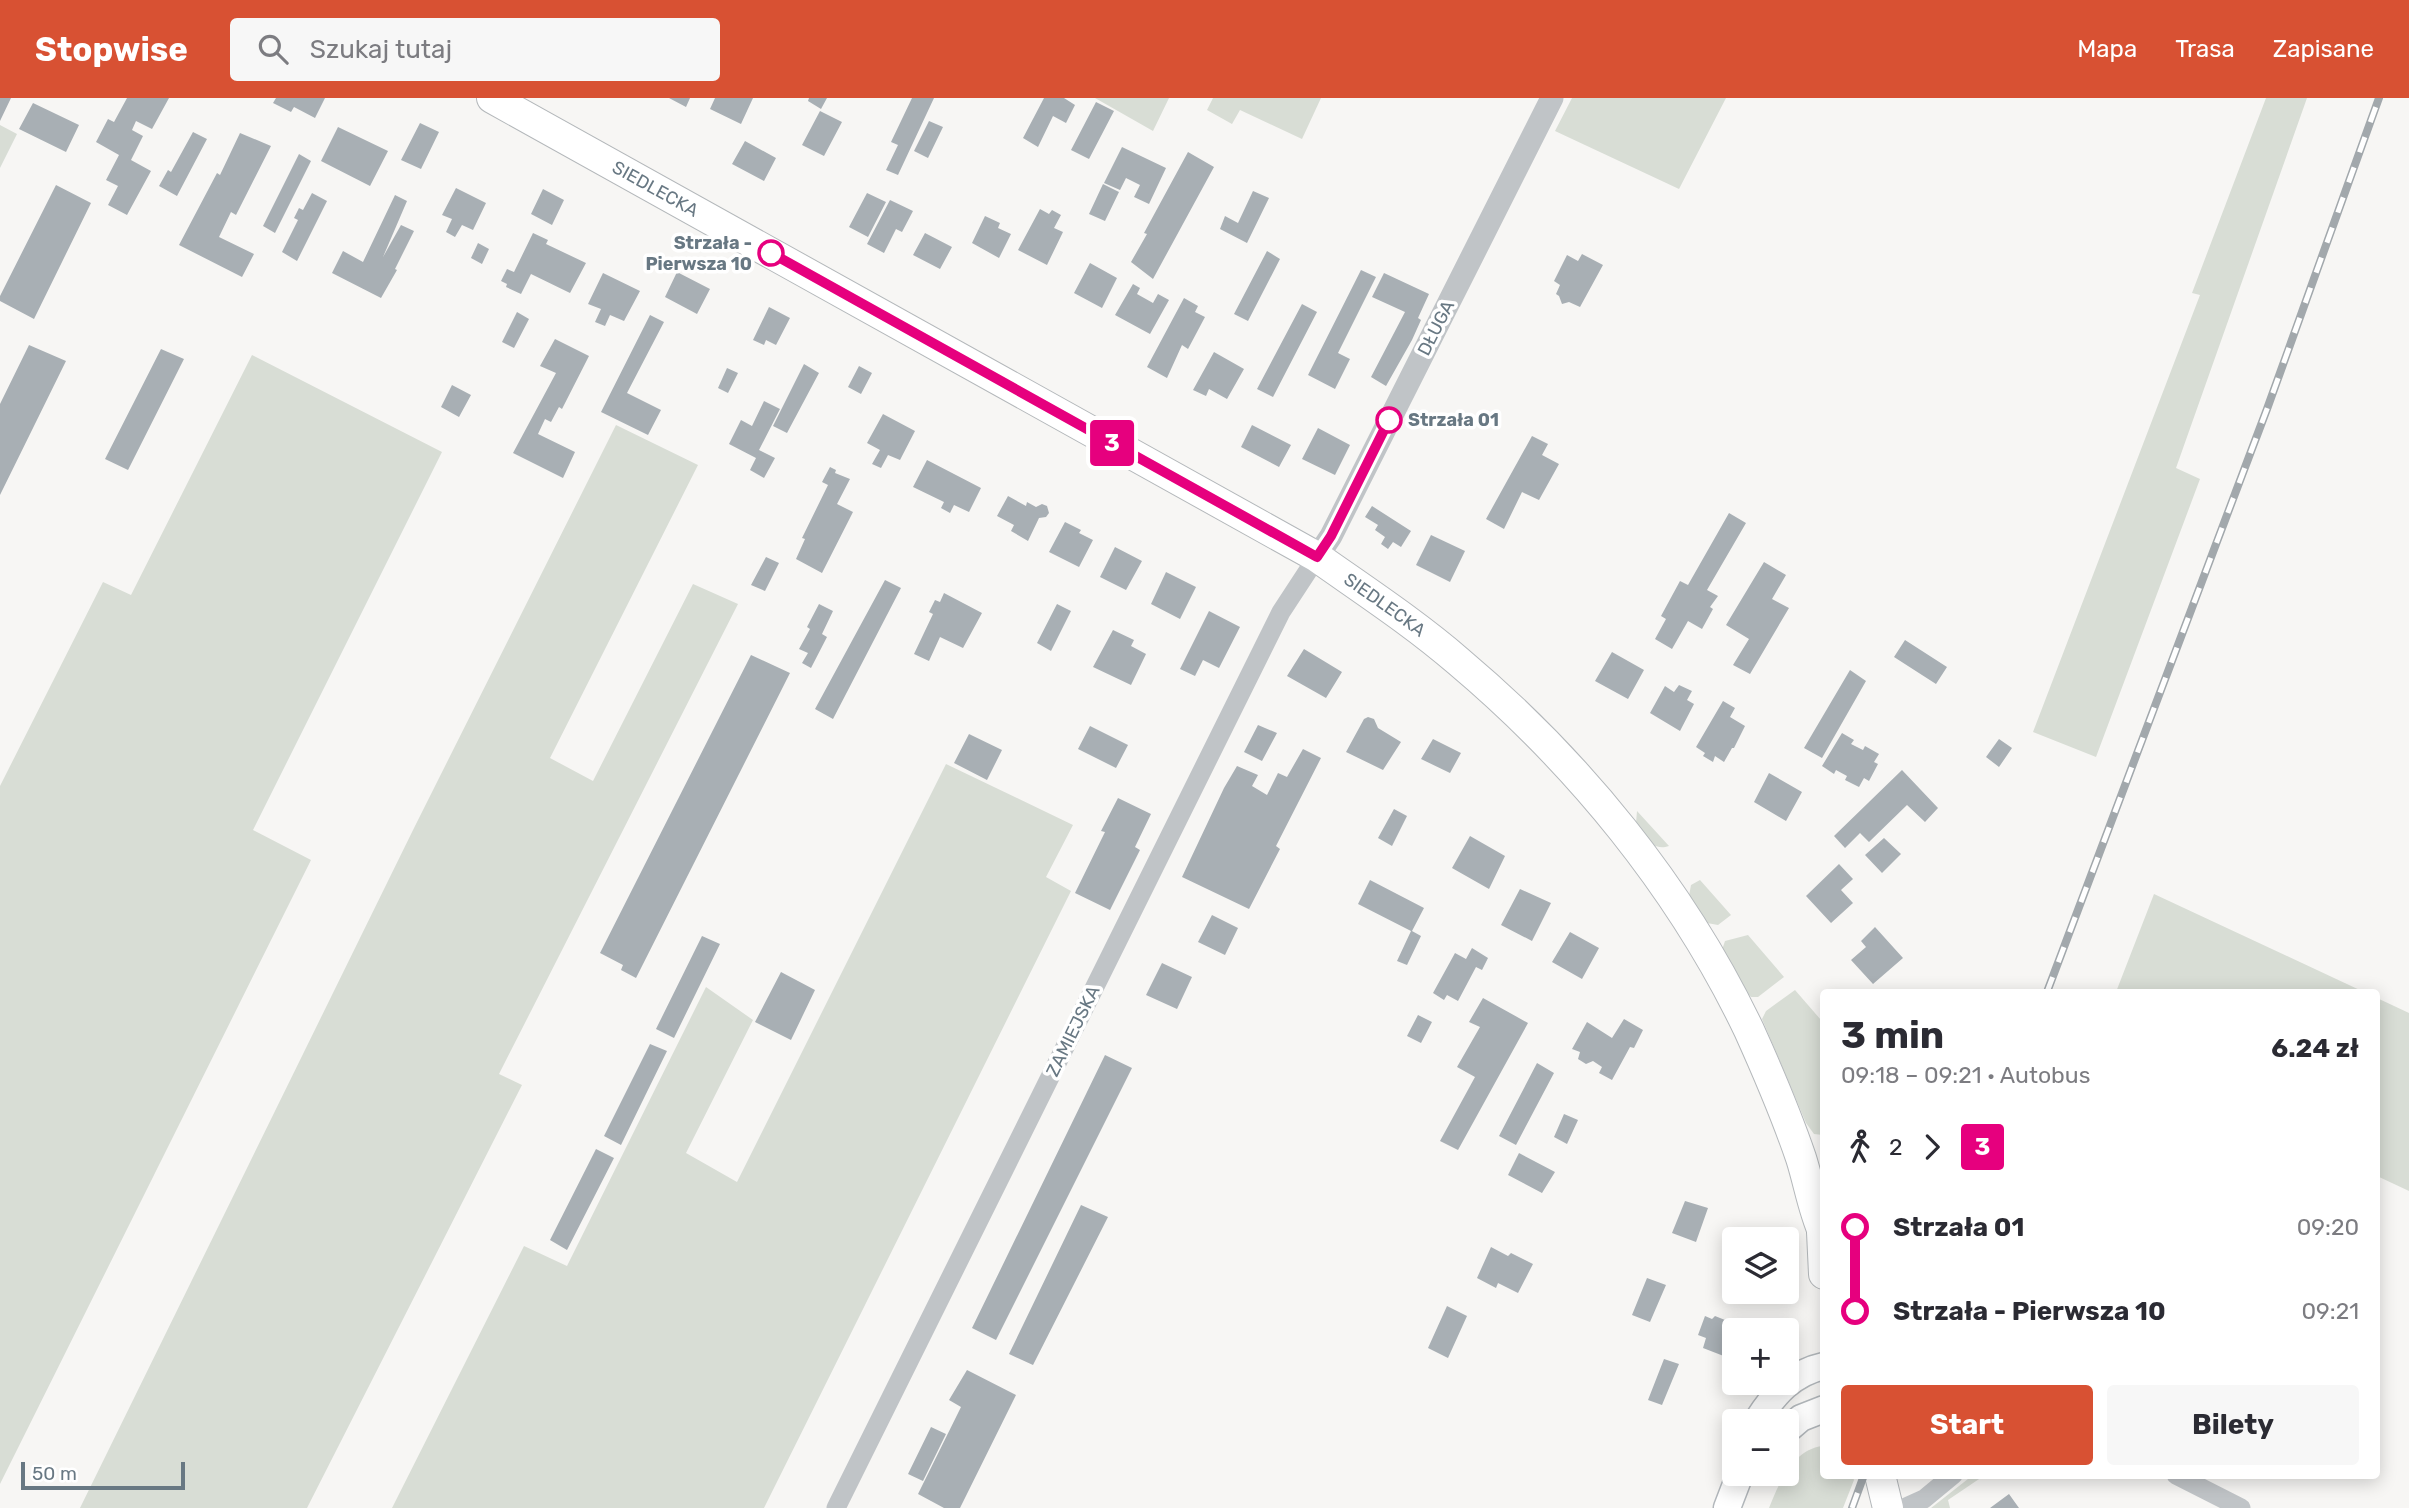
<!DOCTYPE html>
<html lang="pl">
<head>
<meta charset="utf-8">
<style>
  body { margin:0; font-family:Rubik,sans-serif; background:#f7f7f7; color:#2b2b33; height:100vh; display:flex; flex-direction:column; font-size:26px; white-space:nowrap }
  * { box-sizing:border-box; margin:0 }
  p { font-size:23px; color:#7c7c81 }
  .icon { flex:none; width:38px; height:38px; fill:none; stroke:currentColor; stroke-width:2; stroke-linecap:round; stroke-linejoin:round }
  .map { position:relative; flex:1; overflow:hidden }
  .side { position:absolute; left:1820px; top:891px; width:560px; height:490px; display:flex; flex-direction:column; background:#fff; border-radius:7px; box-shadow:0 4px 18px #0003 }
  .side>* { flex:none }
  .badge { padding:0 14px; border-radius:5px; font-size:24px; line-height:46px }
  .tools { position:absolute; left:1722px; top:1129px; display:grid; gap:14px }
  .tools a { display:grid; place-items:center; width:77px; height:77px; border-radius:7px; background:#fff; box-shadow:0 4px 18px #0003; font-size:35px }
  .scale { position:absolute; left:21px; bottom:18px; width:164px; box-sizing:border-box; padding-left:7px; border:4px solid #687883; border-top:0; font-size:19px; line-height:24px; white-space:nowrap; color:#687883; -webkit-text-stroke:5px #fff; paint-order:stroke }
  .map>.badge { position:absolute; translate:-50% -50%; box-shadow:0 0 0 4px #fff }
  .legs { display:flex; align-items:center; gap:10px; height:77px; padding:0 21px; font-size:23px }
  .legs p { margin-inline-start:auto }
  .overview { display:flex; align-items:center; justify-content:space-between; height:119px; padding:0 21px }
  h1 { font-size:38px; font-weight:700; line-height:52px }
  .button { display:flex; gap:14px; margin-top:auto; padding:14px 21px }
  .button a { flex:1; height:80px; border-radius:7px; background:#d85133; color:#fff; font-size:28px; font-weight:700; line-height:80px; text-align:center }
  .button a+a { background:#f7f7f7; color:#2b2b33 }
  ul { padding:0 21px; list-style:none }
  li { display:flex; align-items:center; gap:24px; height:84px; font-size:26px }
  li i { display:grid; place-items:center; width:10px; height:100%; margin:0 9px; background:currentColor }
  li i::after { content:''; width:18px; height:18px; margin:-9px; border:5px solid; border-radius:50%; background:#fff }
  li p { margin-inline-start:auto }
  li:first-child i { background:linear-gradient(#0000 50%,currentColor 0) }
  li:last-child i { background:linear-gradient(currentColor 50%,#0000 0) }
  header { display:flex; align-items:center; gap:42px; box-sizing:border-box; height:98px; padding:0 35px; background:#d85133; color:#fff }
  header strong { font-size:33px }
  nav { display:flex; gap:38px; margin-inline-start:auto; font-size:24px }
  .search { width:490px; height:63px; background:#f7f7f7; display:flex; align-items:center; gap:18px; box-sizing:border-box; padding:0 24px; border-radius:7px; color:#7c7c81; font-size:26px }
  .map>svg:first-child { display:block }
  .green { fill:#d8ddd5 }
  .building { fill:#a8afb4 }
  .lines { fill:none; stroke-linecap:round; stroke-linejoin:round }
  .secondary-casing { stroke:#b3b8bc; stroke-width:29 }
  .primary-casing { stroke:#b4b8bb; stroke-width:32 }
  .minor { stroke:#c0c4c7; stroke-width:19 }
  .tertiary { stroke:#c0c4c7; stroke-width:23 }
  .secondary { stroke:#fff; stroke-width:26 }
  .primary { stroke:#fff; stroke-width:30 }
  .rail-casing { stroke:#a2a8ac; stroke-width:8 }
  .rail { stroke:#fff; stroke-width:5; stroke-dasharray:16; stroke-linecap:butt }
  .line-1-casing { stroke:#fff; stroke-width:16 }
  .line-1 { stroke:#e6007e; stroke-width:10 }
  .stop-1-dot { fill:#fff; stroke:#e6007e; stroke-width:3.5 }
  .labels { text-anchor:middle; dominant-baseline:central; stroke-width:7; stroke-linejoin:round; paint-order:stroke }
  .street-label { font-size:18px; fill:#687883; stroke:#fff }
  .stop-label { font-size:18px; font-weight:bold; fill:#687883; stroke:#fff; text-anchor:end }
</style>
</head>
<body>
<header>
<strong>Stopwise</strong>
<div class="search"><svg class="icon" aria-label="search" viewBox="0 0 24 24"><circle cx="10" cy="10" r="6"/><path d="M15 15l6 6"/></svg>Szukaj tutaj</div>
<nav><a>Mapa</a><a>Trasa</a><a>Zapisane</a></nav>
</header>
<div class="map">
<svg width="2409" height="1410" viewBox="0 0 2409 1410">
  <rect width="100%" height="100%" fill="#f7f6f4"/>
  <path class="green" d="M1095,0H1169L1153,33Z
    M1213,0H1321L1302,41L1240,12L1232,26L1207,12Z
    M1572,0H1726L1679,91L1555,33Z
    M2266,0H2307L2176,370L2200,381L2096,659L2033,634L2200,197L2192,195Z
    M0,27L17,36L0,70Z
    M252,257L442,354L253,732L311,762L0,1386V688L103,484L131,497Z
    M616,327L698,367L550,660L593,683L693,486L738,506L499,976L522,987L307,1410H80L415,728Z
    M946,666L1073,727L1046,779L1071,793L764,1410H392L524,1148L567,1168L706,889L753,922L686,1055L737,1084Z
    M1637,713L1669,748C1651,754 1645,737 1636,725Z
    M1700,782L1731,817L1718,827L1707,825L1689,798L1691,787Z
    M2154,796L2364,894H2116Z
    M1748,837L1784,879L1758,899H1751L1747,895L1722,852L1725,843Z
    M1795,892L1821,922L1823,929V1037L1814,1036L1806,1025L1762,921L1766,913Z
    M2377,900L2409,915V1093L2377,1078Z
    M1823,1348L1824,1377H1852L1854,1382L1843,1410H1769C1779,1385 1793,1351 1823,1348Z
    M1973,1377H1985L1948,1402L1950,1410H1931Z"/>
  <path class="building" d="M0,0H11L0,23Z
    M127,0H169L152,31L136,23L132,32L143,38L131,62L151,73L127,117L108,107L118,88L106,82L119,57L96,44L108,21L114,24Z
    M276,0H325L315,20L294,9L291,14L273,5Z
    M669,0H690L686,9Z
    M715,0H753L741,26L710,11Z
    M809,0H827L821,11L808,3Z
    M912,0H934L898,77L886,72L898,47L891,44Z
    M1044,0H1064L1075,7L1066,25L1053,18L1038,49L1023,40Z
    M1096,4L1114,13L1089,61L1071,52Z
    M33,5L79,27L66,54L19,31Z
    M820,13L842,24L824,58L802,47Z
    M929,23L943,29L928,60L914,53Z
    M420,25L439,34L421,71L401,62Z
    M338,29L388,53L370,88L321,63Z
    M193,34L207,41L177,98L159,88L168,72L171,74Z
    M240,35L271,48L236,117L231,114L219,139L254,156L242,179L179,147L217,75L220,77Z
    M745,43L776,60L764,83L732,66Z
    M1122,49L1166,70L1149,106L1134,99L1140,87L1126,80L1120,92L1104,85Z
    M1188,54L1214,69L1153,181L1131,164L1147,136L1144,135Z
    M299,56L311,63L275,135L263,128Z
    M1103,86L1119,94L1105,123L1089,116Z
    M56,87L91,105L34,221L0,203V198Z
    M456,90L486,105L473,132L462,127L455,139L446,134L452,121L442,117Z
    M543,91L564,102L552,127L531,116Z
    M1253,93L1269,100L1247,145L1220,131L1225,118L1238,125Z
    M312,95L327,103L297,163L282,154L298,122L294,120L299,110L303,112Z
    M867,95L886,104L868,139L849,129Z
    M395,97L407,103L383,159L401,127L414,133L395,171L397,172L381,200L332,175L343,153L363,164Z
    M890,102L913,113L902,134L896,131L884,155L867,146Z
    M1040,111L1049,116L1052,112L1061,117L1054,130L1063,134L1047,167L1018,152Z
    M985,118L1000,125L998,130L1011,136L999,160L972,145Z
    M533,135L548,142L546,146L586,165L570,195L531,176L521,196L506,189L507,186L501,183L507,171L514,174Z
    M925,135L952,149L940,171L913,157Z
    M478,145L489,151L482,166L471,160Z
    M1267,153L1280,161L1248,223L1234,216Z
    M1582,156L1603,167L1580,209L1569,204L1562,206L1559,198L1556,196L1560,187L1554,183L1567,157L1578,163Z
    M1090,165L1117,180L1102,210L1074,195Z
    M1361,172L1376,179L1338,255L1350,261L1335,291L1308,277Z
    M677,174L710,191L697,216L665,199Z
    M603,175L640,193L624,223L610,217L605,228L595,224L601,211L588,206Z
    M1384,175L1429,196L1418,220L1421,222L1412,242L1386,288L1371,279L1405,214L1372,199Z
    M1133,186L1140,190L1137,196L1153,205L1158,196L1169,202L1150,236L1115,217Z
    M1184,200L1198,208L1195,214L1205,219L1188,251L1182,247L1167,280L1147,269Z
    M1302,206L1317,214L1273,299L1257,291Z
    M769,209L790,220L776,247L766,242L764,247L753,242Z
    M517,214L529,221L514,250L502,244Z
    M650,217L664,224L627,295L661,312L648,337L601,314Z
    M555,241L589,258L562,311L559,309L551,324L545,321L538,336L575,354L563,380L513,355L556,275L540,268Z
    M29,247L66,263L0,397V306Z
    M161,251L184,261L128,372L105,361Z
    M1214,254L1244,271L1227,301L1209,291L1206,298L1193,292Z
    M804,266L819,275L787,335L773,328Z
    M859,268L872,275L861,296L848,289Z
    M727,270L738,275L728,295L718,290Z
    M452,287L471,297L459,319L441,309Z
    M764,303L780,311L759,352L775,360L764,380L750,372L756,360L729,346L741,322L752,328Z
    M883,316L915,333L900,362L888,357L881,370L872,366L880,352L867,345Z
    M1252,327L1291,347L1279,369L1241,349Z
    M1318,330L1350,347L1335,377L1302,361Z
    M1532,338L1548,346L1542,357L1559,366L1539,402L1522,394L1504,431L1486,421Z
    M927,362L981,390L969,414L954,407L950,415L941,410L944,404L913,389Z
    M830,369L836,372L835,375L850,381L837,406L853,414L822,475L796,461L805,441L802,440L828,387L822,384Z
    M1008,398L1026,408L1027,404L1036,409L1042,406L1047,408L1049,415L1046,419L1039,420L1028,443L1011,433L1014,427L997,418Z
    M1372,408L1411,433L1401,449L1393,444L1388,451L1381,446L1385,439L1375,432L1378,427L1365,419Z
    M1729,415L1746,425L1707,492L1718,498L1710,509L1713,511L1702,531L1688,523L1672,551L1655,541L1666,521L1661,518L1680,483L1688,487Z
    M1065,424L1081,432L1079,435L1093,442L1079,469L1049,454Z
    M1431,437L1465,453L1450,484L1416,467Z
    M1115,449L1142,463L1126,492L1100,479Z
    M766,459L779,465L765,493L751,487Z
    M1764,464L1786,477L1772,501L1789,510L1750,576L1733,567L1749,541L1726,527Z
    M1166,474L1196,489L1180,521L1151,506Z
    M885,482L901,490L833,621L815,611Z
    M944,495L982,515L963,550L940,539L929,563L914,556L933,516L929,514L935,502L940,504Z
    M819,506L833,513L822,536L827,539L811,570L802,565L808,555L799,551L810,531L807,529Z
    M1057,506L1071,513L1051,553L1037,545Z
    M1209,513L1240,529L1219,570L1203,562L1195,578L1180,571Z
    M1113,532L1134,542L1131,548L1146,556L1131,587L1093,569Z
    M1905,542L1947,569L1936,586L1894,559Z
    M1304,551L1342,574L1326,600L1287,578Z
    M1612,554L1644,572L1628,601L1595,583Z
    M751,557L790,575L636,880L621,872L623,867L600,855Z
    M1850,572L1866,583L1822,660L1804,650Z
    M1679,587L1692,593L1687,602L1694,606L1680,633L1650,615L1665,588L1674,594Z
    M1723,603L1735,610L1730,619L1745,628L1734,650H1732L1724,664L1715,658L1713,664L1703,658L1705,655L1696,649Z
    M1368,619L1374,621L1378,630L1401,644L1383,672L1346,654L1364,621Z
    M1258,627L1277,635L1262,663L1244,654Z
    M1090,628L1128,647L1116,670L1078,651Z
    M1842,635L1854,642L1851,646L1863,652L1865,648L1879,656L1874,664L1878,666L1869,683L1864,680L1859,689L1845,682L1847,678L1836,672L1834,676L1822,668Z
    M969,636L1002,652L987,682L954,665Z
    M1433,641L1461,655L1450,675L1421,661Z
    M1999,641L2012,650L1999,669L1986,659Z
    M1303,651L1321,660L1276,748L1280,751L1249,811L1182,779L1224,690L1237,668L1258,677L1252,688L1267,697L1278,675L1287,679Z
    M1902,672L1938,710L1925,724L1907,707L1869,744L1860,735L1845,750L1834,738Z
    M1769,675L1802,694L1786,723L1754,704Z
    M1118,700L1151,716L1135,749L1140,752L1110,812L1075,795L1105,734L1101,733Z
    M1394,711L1407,718L1392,748L1378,740Z
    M1470,738L1505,758L1489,791L1452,770Z
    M1884,740L1901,756L1882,775L1865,757Z
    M1839,766L1853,781L1841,792L1853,805L1831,825L1806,798Z
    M1370,782L1424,810L1412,833L1421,838L1407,867L1397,863L1411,833L1358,806Z
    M1520,791L1551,805L1532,843L1501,827Z
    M1212,817L1238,830L1225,857L1198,844Z
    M1875,829L1903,860L1873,886L1851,862L1866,849L1861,843Z
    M1570,834L1599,850L1582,881L1552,864Z
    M702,838L720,846L674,940L656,931Z
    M1472,850L1488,860L1482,872L1476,869L1458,903L1447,897L1444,902L1433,895L1455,855L1466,861Z
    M1162,865L1192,879L1177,911L1146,897Z
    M781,874L815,892L791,942L755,924Z
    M1483,900L1528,925L1458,1052L1440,1043L1475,979L1457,969L1480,929L1469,924Z
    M1418,917L1432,924L1421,945L1407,938Z
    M1624,921L1643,932L1634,950L1630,949L1612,982L1599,975L1602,969L1593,963L1586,966L1578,961L1580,954L1572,951L1587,924L1612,940Z
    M650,946L667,953L621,1047L604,1038Z
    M1105,957L1132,970L996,1242L972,1230Z
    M1537,965L1554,975L1516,1047L1499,1038Z
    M1564,1016L1578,1022L1567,1046L1554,1039Z
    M596,1051L614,1060L567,1152L550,1142Z
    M1519,1055L1555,1074L1542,1095L1508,1077Z
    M1685,1103L1708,1110L1696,1144L1672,1135Z
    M1081,1107L1108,1119L1033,1267L1009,1256Z
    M1491,1149L1508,1158L1511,1155L1533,1166L1518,1195L1498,1185L1496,1190L1477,1180Z
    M1647,1180L1666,1187L1650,1224L1632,1217Z
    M1447,1208L1467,1218L1448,1260L1428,1250Z
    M1705,1218L1712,1221L1715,1218L1730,1224L1733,1221L1755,1229L1754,1232H1734V1262L1703,1250L1706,1240L1698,1237Z
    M1664,1261L1679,1266L1662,1307L1648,1302Z
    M967,1272L1016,1297L960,1410H944L918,1396L961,1309L949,1302Z
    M931,1329L946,1336L923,1383L908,1376Z
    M2009,1396L2019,1410H1990Z"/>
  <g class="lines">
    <g class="secondary-casing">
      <path id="secondary" d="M1757,1323C1774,1296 1792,1275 1824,1268
        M1787,1332L1801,1320L1824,1311
        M1727,1410L1740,1376"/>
    </g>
    <g class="primary-casing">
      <g id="primary">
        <path id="s1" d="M492,0L1317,459C1365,493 1414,525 1458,563C1578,664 1681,790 1749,932C1768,974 1786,1016 1801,1060C1809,1085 1813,1112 1824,1136"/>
        <path d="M1822,1134L1824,1176"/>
        <path d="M1880,1377L1888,1410"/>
      </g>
    </g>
    <path class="minor" d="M2176,1377L2241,1410
      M836,1410L1281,514L1317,459
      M1904,1410L1924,1401L1953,1377"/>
    <path class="tertiary" d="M1317,459L1331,438L1552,0"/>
    <use href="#secondary" class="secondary"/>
    <use href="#primary" class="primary"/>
    <g class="rail-casing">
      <path id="rail" d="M2047,894L2267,311L2379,0
        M1852,1410L1864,1377"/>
    </g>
    <use href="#rail" class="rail"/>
  </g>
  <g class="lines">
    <g class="line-1-casing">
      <path id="line-1" d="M771,155L1317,459L1331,438L1389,322"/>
    </g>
    <use href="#line-1" class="line-1"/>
  </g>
  <g class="stop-1-dot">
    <circle cx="771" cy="155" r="12"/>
    <circle cx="1389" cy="322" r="12"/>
  </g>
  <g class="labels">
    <g class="street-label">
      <text stroke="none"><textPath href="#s1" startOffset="187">SIEDLECKA</textPath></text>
      <text transform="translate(1436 230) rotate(-63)">DŁUGA</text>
      <text stroke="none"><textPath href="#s1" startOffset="1027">SIEDLECKA</textPath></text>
      <text transform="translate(1073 933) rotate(-64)">ZAMIEJSKA</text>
    </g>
    <g class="stop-label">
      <text x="752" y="145">Strzała -<tspan x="752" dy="21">Pierwsza 10</tspan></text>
      <text x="1408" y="322" text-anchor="start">Strzała 01</text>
    </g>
  </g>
</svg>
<div class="tools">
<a><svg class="icon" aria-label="layers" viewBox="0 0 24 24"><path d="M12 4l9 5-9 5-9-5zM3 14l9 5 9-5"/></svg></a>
<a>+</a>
<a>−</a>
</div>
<div class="scale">50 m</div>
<b class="badge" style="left:1112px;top:345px;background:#e6007e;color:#fff">3</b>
<section class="side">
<div class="overview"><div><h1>3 min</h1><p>09:18 – 09:21 · Autobus</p></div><b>6.24 zł</b></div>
<div class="legs"><svg class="icon" aria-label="walk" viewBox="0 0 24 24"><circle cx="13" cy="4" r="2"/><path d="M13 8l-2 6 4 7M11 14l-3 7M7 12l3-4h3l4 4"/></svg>2<svg class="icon" aria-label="forward" viewBox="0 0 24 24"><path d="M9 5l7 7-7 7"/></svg><b class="badge" style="background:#e6007e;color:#fff">3</b></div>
<ul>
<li><i style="color:#e6007e"></i><b>Strzała 01</b><p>09:20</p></li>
<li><i style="color:#e6007e"></i><b>Strzała - Pierwsza 10</b><p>09:21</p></li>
</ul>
<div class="button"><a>Start</a><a>Bilety</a></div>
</section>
</div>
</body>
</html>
